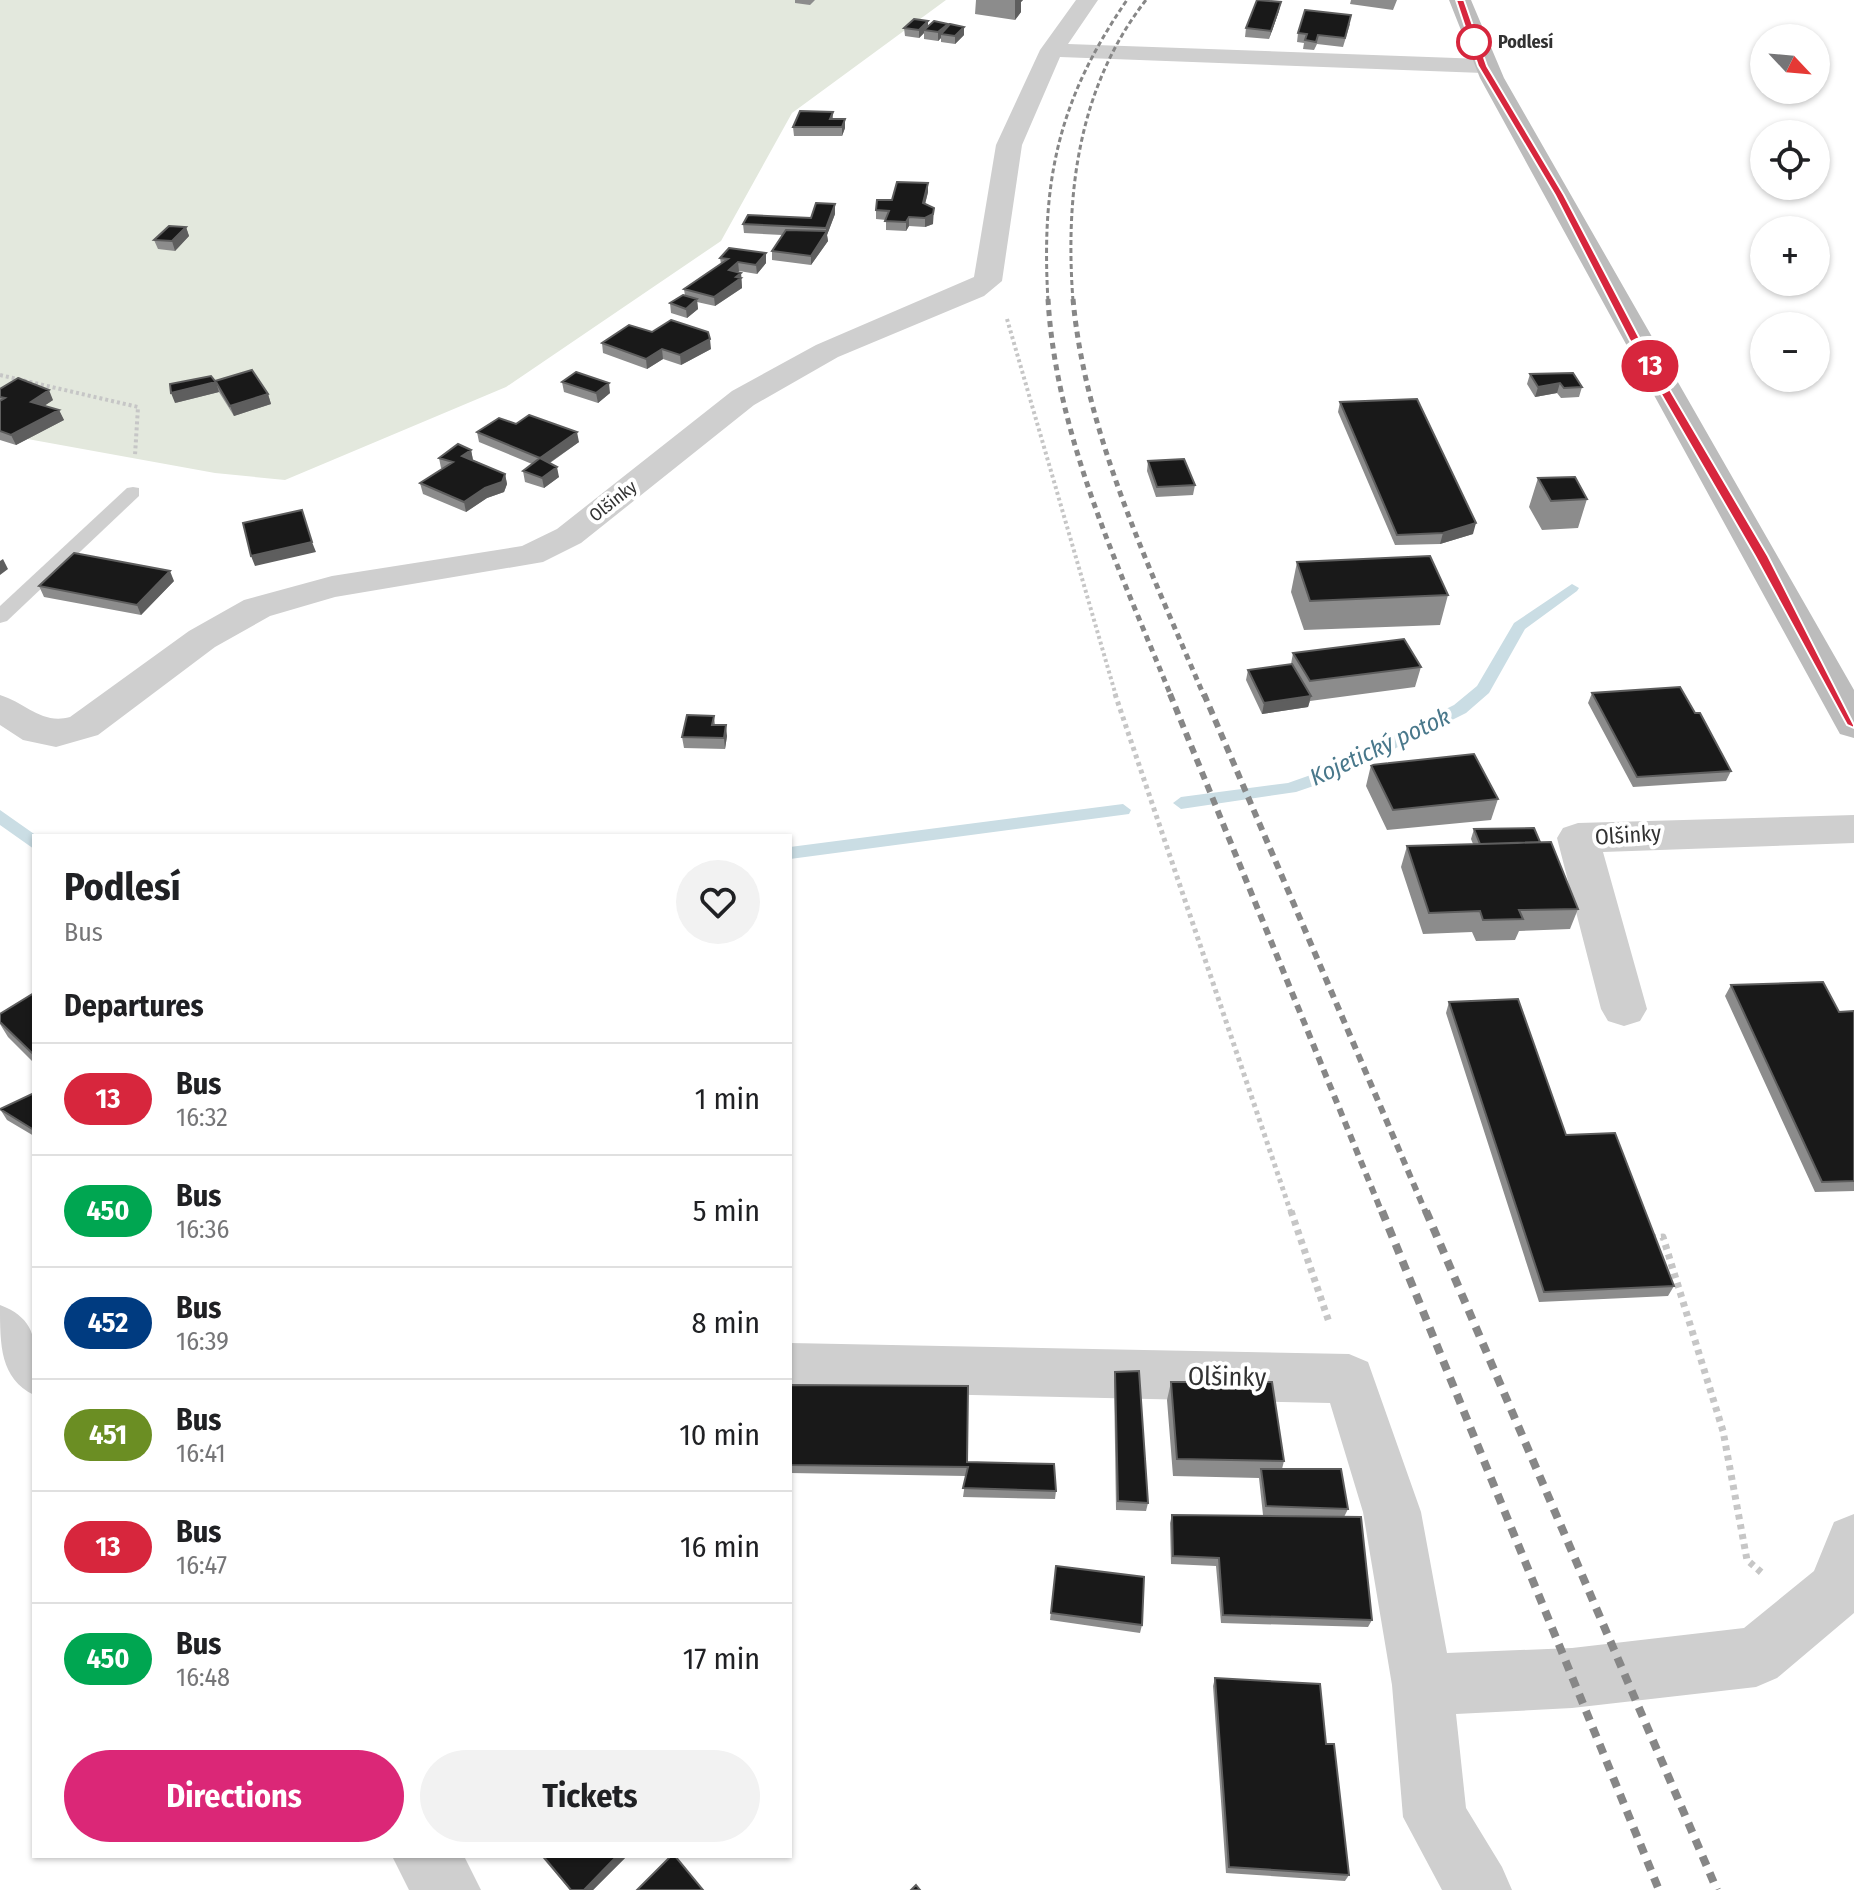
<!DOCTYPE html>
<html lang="en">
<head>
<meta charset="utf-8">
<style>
  body { margin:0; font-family:"Fira Sans Condensed",sans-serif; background:#f2f2f2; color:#202124; height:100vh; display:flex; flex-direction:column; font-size:30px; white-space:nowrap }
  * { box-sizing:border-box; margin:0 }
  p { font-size:26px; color:#757577 }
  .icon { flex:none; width:44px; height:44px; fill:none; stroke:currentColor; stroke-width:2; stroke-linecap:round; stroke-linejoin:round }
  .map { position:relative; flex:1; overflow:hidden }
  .panel { position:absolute; left:32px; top:834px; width:760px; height:1024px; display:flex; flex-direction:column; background:#fff; border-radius:0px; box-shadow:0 2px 6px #0004 }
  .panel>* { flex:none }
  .badge { padding:0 16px; border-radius:26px; font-size:28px; line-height:52px }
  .needle { width:52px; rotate:116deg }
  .fabs { position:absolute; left:1750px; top:24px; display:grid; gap:16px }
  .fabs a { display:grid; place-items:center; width:80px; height:80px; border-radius:50%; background:#fff; box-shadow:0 2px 6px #0004; font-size:40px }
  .map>.badge { position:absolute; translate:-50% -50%; box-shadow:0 0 0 4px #fff }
  h2 { padding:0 32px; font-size:30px; line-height:72px }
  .round { display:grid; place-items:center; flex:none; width:84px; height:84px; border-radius:42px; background:#f2f2f2 }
  .head { display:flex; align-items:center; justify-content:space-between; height:136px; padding:0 32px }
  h1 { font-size:38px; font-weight:700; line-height:60px }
  .button { display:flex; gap:16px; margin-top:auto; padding:16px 32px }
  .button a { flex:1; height:92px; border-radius:48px; background:#db2777; color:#fff; font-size:32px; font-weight:700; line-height:92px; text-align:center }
  .button a+a { background:#f2f2f2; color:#202124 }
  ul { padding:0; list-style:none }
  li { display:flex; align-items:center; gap:24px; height:112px; padding:0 32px; border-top:2px solid #e0e0e0 }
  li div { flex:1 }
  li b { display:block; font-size:30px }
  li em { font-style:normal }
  li .badge { min-width:88px; font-weight:700; text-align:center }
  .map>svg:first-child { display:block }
  .green { fill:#e3e8dd }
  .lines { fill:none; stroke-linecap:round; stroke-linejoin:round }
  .stream { fill:#cadde4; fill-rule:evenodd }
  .path-far2 { stroke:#c6c6c6; stroke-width:4; stroke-dasharray:3 3; stroke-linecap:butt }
  .path-far1 { stroke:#c6c6c6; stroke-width:5; stroke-dasharray:4 4; stroke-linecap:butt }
  .path { stroke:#c6c6c6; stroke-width:7; stroke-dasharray:5 5; stroke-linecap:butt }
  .service { fill:#cfcfcf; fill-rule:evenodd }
  .minor { fill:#cfcfcf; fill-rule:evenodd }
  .secondary { fill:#bcbcbc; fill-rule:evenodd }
  .rail-far3 { stroke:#878787; stroke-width:3; stroke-dasharray:5 3; stroke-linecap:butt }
  .rail-far2 { stroke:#878787; stroke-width:5; stroke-dasharray:6 5; stroke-linecap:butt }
  .rail-far1 { stroke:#878787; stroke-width:6; stroke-dasharray:8 6; stroke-linecap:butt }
  .rail { stroke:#878787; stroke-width:8; stroke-dasharray:10 8; stroke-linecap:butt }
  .wall { fill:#8c8c8c }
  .shaded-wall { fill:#5e5e5e }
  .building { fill:#191919; stroke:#5e5e5e; stroke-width:2 }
  .line { fill:#d7263d; stroke:#fff; stroke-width:2 }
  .stop-dot { fill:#fff; stroke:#d7263d; stroke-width:4 }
  .labels { text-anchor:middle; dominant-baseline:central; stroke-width:8; stroke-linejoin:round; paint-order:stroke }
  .far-stop-label { font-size:18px; font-weight:bold; fill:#323232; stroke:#fff; text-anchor:start }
  .far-street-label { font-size:18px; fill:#323232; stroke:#fff }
  .street-label { font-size:22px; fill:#323232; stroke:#fff }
  .water-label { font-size:24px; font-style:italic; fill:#49788b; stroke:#fff }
  .near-street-label { font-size:26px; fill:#323232; stroke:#fff }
</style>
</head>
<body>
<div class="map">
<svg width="1854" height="1890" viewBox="0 0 1854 1890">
  <rect width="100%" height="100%" fill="#fff"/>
  <path class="green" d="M0,0H946L792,113L721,241L506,387L285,480L215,473L0,434Z"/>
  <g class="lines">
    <path class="stream" d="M1572,584L1579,588L1577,591L1525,629L1489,693L1466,713L1334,779L1296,792L1181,809L1173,803L1181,797L1288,783L1322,771L1454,705L1477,686L1514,623Z
      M1123,804L1131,810L1129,814L790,859V847Z
      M0,810L37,836H34V849L0,825Z"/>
    <path class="path-far2" d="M1007,319L1116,696
      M0,375L138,407L135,455"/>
    <path class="path-far1" d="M1115,694L1291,1213"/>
    <path class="path" d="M1291,1211L1329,1322
      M1651,1238L1663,1237L1723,1431L1747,1560L1762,1573"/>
    <path class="service" d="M133,487L139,488V496L7,621L0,623V606L127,488Z"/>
    <path class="minor" d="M1076,0H1098L1068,44L1483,59L1495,66L1483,73L1060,57L1022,145L1002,281L984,296L838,357L754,405L581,543L543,562L335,597L270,616L215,647L98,735L56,747L23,740L0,725V695C26,703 42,725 70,717L189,631L244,600L332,576L522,546L557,529L732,391L816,345L974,277L996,145L1040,50Z
      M1854,815V843L1603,852L1647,1009L1640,1021L1624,1026L1608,1021L1601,1009L1557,838L1563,828L1578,823Z
      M0,1305C45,1322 34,1354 34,1395C0,1378 0,1346 0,1305Z
      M790,1343L1349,1354L1368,1362L1421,1512L1447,1653L1572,1648L1744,1628L1814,1571L1834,1522L1854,1514V1613L1777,1678L1756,1687L1572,1708L1456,1714L1466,1808L1502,1867L1512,1890H1442L1403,1817L1392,1685L1363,1512L1330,1403L790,1391Z
      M392,1856H464L481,1890H409Z"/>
    <path class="secondary" d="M1449,0H1471L1504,78L1854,690V738L1840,734L1835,725L1480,78Z"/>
    <path class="rail-far3" d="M1048,301C1041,181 1058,100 1127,0
      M1073,301C1065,195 1078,87 1146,0"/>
    <path class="rail-far2" d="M1048,299C1056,437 1120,570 1171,696
      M1073,299C1085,434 1152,573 1204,696"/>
    <path class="rail-far1" d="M1170,694L1382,1213
      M1204,694L1426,1213"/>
    <path class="rail" d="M1382,1211L1659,1890
      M1426,1211L1717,1890"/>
  </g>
  <path class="wall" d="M795,0H815L810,5L795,3Z
    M976,0H1023L1021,2V12L1015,20L975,14Z
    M1351,0H1397L1393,10L1350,4Z
    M1279,11L1269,39L1245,37L1246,28Z
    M1350,24L1343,47L1317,44L1314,50L1303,49L1304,43L1297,42L1298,33Z
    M928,27H964V35L955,44L941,42V38L938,41L924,39V33L919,38L905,36L904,28Z
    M833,112V119H845V128L842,136H794L793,127Z
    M928,192L925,204L933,224L925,227L909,226L906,231L886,230V220L876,219V210L892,200Z
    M835,214L827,235L828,241L811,265L772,260V251L782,235L744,233L743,224L811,218Z
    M186,227L189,236L175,251L158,249L154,240Z
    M766,253V263L757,274L739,271L738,272L741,273L742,288L715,306L697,302L698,309L687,318L671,313L670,303L685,296L684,289L721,264L720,258Z
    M652,332L711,349L681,365L663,359L647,369L603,353L602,343Z
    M1530,374L1582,387L1579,397L1561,398L1557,393L1535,397L1527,384Z
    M215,381L268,394L271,404L234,416L219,392L175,403Z
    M562,382L610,393L598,403L564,392Z
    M0,389L53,400L44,406L59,410L64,420L16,445L0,440Z
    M1340,402L1473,534L1440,544L1395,545L1338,412Z
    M516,424L579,442L550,463L559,477L544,488L525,482L523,471L532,464L479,442L477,432Z
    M471,450L473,460L505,474L507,484L504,492L487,498L466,512L423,494L420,483L443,468H441L439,458Z
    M1148,461L1195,485L1193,495L1156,497L1147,471Z
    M1538,478L1587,499L1578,528L1542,530L1529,507Z
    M1297,562L1448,595L1440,625L1304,630L1291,592Z
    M174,581L141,615L44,597L39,586Z
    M1293,653L1421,667L1415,687L1310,701L1308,707L1262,714L1246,680L1248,670L1291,664Z
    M1592,693L1731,771L1726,781L1633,787L1588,703Z
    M714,716L715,725L727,736L725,749L684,748L682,737Z
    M1371,765L1498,799L1491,820L1387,830L1366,786Z
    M1474,829L1540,842L1578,909L1570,929L1519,931L1515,940L1476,941L1472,932L1423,934L1401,867L1407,846L1473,844L1471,839Z
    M1731,985L1839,1012L1854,1011V1191L1815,1192L1725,996Z
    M34,993V1063L8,1037L0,1024V1014Z
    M1449,1002L1674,1286L1668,1296L1539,1302L1446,1013Z
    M34,1093V1136L7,1120L0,1109Z
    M1115,1372L1148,1503L1146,1511L1116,1510L1114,1381Z
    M1171,1382L1284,1461L1282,1469L1348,1509L1344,1517L1372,1620L1368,1627L1221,1623L1216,1566L1171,1564L1170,1523L1172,1515L1298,1516L1263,1515L1259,1478L1173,1476L1167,1400Z
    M790,1385L967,1462L1056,1491L1055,1499L963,1497L966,1476L790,1473Z
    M1056,1566L1142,1625L1140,1633L1050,1620Z
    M1215,1678L1326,1744L1349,1875L1345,1881L1226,1873L1213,1686Z
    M541,1856H627L593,1890H570Z"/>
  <path class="shaded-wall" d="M1015,0H1023L1021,2V12L1015,20Z
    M1281,2L1279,11L1269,39L1271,31Z
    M928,21V30H924V33L919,38V30Z
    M948,24V32L941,34V38L938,41V32Z
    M964,27V35L955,44V36Z
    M845,119V128L842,136V127Z
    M928,183V192L923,212V203Z
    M835,204V214L827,235L828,241L811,265V256L826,233V228Z
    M934,208L933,224L925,227V218Z
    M909,217V226L906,231V222Z
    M186,227L189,236L175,251L172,241Z
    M766,253V263L757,274L756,265Z
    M738,262L739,271L730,279L729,270Z
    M741,273L742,288L715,306L714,297Z
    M697,299L698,309L687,318L686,309Z
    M710,339L711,349L681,365L680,355Z
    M662,349L663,359L647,369L646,359Z
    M216,382L219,392L175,403L171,393Z
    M609,383L610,393L598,403L596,393Z
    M1560,383L1557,393L1535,397L1538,387Z
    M49,390L53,400L35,412L31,402Z
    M268,394L271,404L234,416L230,406Z
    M59,410L64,420L16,445L11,435Z
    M577,432L579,442L542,468L540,458Z
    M471,450L473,460L462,456Z
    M557,467L559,477L544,488L542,478Z
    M505,474L507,484L504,492L487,498L466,512L464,502Z
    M1476,523L1473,534L1440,544L1443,533Z
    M312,542L316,552L255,566L251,556Z
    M3,559L8,569L0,575V561Z
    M170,571L174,581L141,615L137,605Z
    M1311,696L1308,707L1262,714L1264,703Z
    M726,725L727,736L725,749L724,738Z
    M617,1856H627L593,1890H584Z"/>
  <path class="building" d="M1257,0L1281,2L1271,31L1246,28Z
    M1305,10L1351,15L1345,38L1318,35L1316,42L1305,40L1307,34L1298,33Z
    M914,19L928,21L919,30L904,28Z
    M934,21L948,24L938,32L924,30Z
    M950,24L964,27L955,36L941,34Z
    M800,111L833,112L830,119H845L842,127H793Z
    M897,182L928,183L923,203L934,208L933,214L925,218L909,217L906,222L885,221L889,211L876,210L877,200H892Z
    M816,203L835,204L826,228L743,224L748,215L811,218Z
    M169,226L186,227L172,241L154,240Z
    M786,230L827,231L811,256L772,251Z
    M729,248L766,253L756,265L738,262L729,270L741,273L736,277L741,278L714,297L684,289L728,259L720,258Z
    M683,295L697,299L686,309L670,303Z
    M671,320L708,332L710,339L680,355L662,349L646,359L602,343L629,325L652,332Z
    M252,370L268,394L230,406L216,382L171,393L170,384L211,376L215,381Z
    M576,372L609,383L596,393L562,382Z
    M1573,373L1582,387L1564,388L1560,383L1538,387L1530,374Z
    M18,378L49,390L31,402L59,410L11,435L0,431V401L5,398L0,397V389Z
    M1417,399L1476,523L1443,533L1397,535L1340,402Z
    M529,415L577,432L540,458L477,432L499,418L516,424Z
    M458,444L471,450L462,456L505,474L502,482L485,488L464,502L420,483L453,462L439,458Z
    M540,458L557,467L542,478L523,471Z
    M1184,459L1195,485L1157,487L1148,461Z
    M1575,477L1587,499L1551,501L1538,478Z
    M302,510L312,542L251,556L243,523Z
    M74,553L170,571L137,605L39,586Z
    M1430,556L1448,595L1310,601L1297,562Z
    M1404,639L1421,667L1310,681L1293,653Z
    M1292,664L1311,696L1264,703L1248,670Z
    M1680,687L1695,713H1700L1731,771L1637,777L1592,693Z
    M687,715L714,716L712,725H726L724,738L682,737Z
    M1474,754L1498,799L1393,810L1371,765Z
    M1534,828L1540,842L1480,844L1474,829Z
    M1551,842L1578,909L1519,910L1523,919L1483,920L1480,911L1429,913L1407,846Z
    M1823,982L1839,1012L1854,1011V1181L1822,1182L1731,985Z
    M34,993V1055L0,1022V1014Z
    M1518,999L1566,1135L1615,1133L1674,1286L1544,1292L1449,1002Z
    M34,1093V1130L0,1109Z
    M1139,1371L1148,1503L1118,1501L1115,1372Z
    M1171,1382H1272L1284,1461L1177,1459Z
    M790,1385L968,1386L967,1462L1054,1464L1056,1491L963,1488L968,1467L790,1465Z
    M1261,1469H1341L1348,1509L1266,1506Z
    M1172,1515L1361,1517L1372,1620L1223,1615L1219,1558L1173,1556Z
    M1056,1566L1144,1577L1142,1625L1051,1613Z
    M1215,1678L1320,1684L1326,1744H1334L1349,1875L1229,1867Z
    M543,1856H617L584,1890H571Z
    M671,1856H675L703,1890H637Z
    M916,1885L920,1890H911Z"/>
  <path class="line" d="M1456,0H1464L1487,66L1564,195L1640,339L1768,556L1854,725V728L1847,725L1755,556L1629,339L1555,195L1478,66Z"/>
  <circle class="stop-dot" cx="1474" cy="42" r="16"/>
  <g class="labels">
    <g class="far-stop-label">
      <text x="1498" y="42">Podlesí</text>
    </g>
    <g class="far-street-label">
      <text transform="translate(613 501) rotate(-38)">Olšinky</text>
    </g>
    <g class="street-label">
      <text transform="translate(1628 835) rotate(-4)">Olšinky</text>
    </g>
    <g class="water-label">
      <text transform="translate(1380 747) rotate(-25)">Kojetický potok</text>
    </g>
    <g class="near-street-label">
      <text transform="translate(1227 1377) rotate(1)">Olšinky</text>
    </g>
  </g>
</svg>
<div class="fabs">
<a><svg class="needle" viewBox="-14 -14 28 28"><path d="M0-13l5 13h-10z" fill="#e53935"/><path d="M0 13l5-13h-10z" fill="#757577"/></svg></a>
<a><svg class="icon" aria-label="locate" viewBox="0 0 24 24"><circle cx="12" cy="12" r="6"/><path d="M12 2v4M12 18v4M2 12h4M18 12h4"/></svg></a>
<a>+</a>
<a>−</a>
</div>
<b class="badge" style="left:1650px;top:366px;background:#d7263d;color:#fff">13</b>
<section class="panel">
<div class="head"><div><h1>Podlesí</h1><p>Bus</p></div><a class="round"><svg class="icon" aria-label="heart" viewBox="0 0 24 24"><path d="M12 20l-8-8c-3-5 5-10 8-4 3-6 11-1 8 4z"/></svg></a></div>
<h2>Departures</h2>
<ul>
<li><span class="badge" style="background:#d7263d;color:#fff">13</span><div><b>Bus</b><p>16:32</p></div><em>1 min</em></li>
<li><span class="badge" style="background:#00a651;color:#fff">450</span><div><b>Bus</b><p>16:36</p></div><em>5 min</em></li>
<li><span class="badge" style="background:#003b80;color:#fff">452</span><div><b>Bus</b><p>16:39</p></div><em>8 min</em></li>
<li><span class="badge" style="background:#6b8e23;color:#fff">451</span><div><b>Bus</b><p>16:41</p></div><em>10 min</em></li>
<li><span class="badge" style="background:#d7263d;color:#fff">13</span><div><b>Bus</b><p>16:47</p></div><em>16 min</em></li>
<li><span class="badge" style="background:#00a651;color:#fff">450</span><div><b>Bus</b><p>16:48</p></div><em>17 min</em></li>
</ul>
<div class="button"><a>Directions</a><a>Tickets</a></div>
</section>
</div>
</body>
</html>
